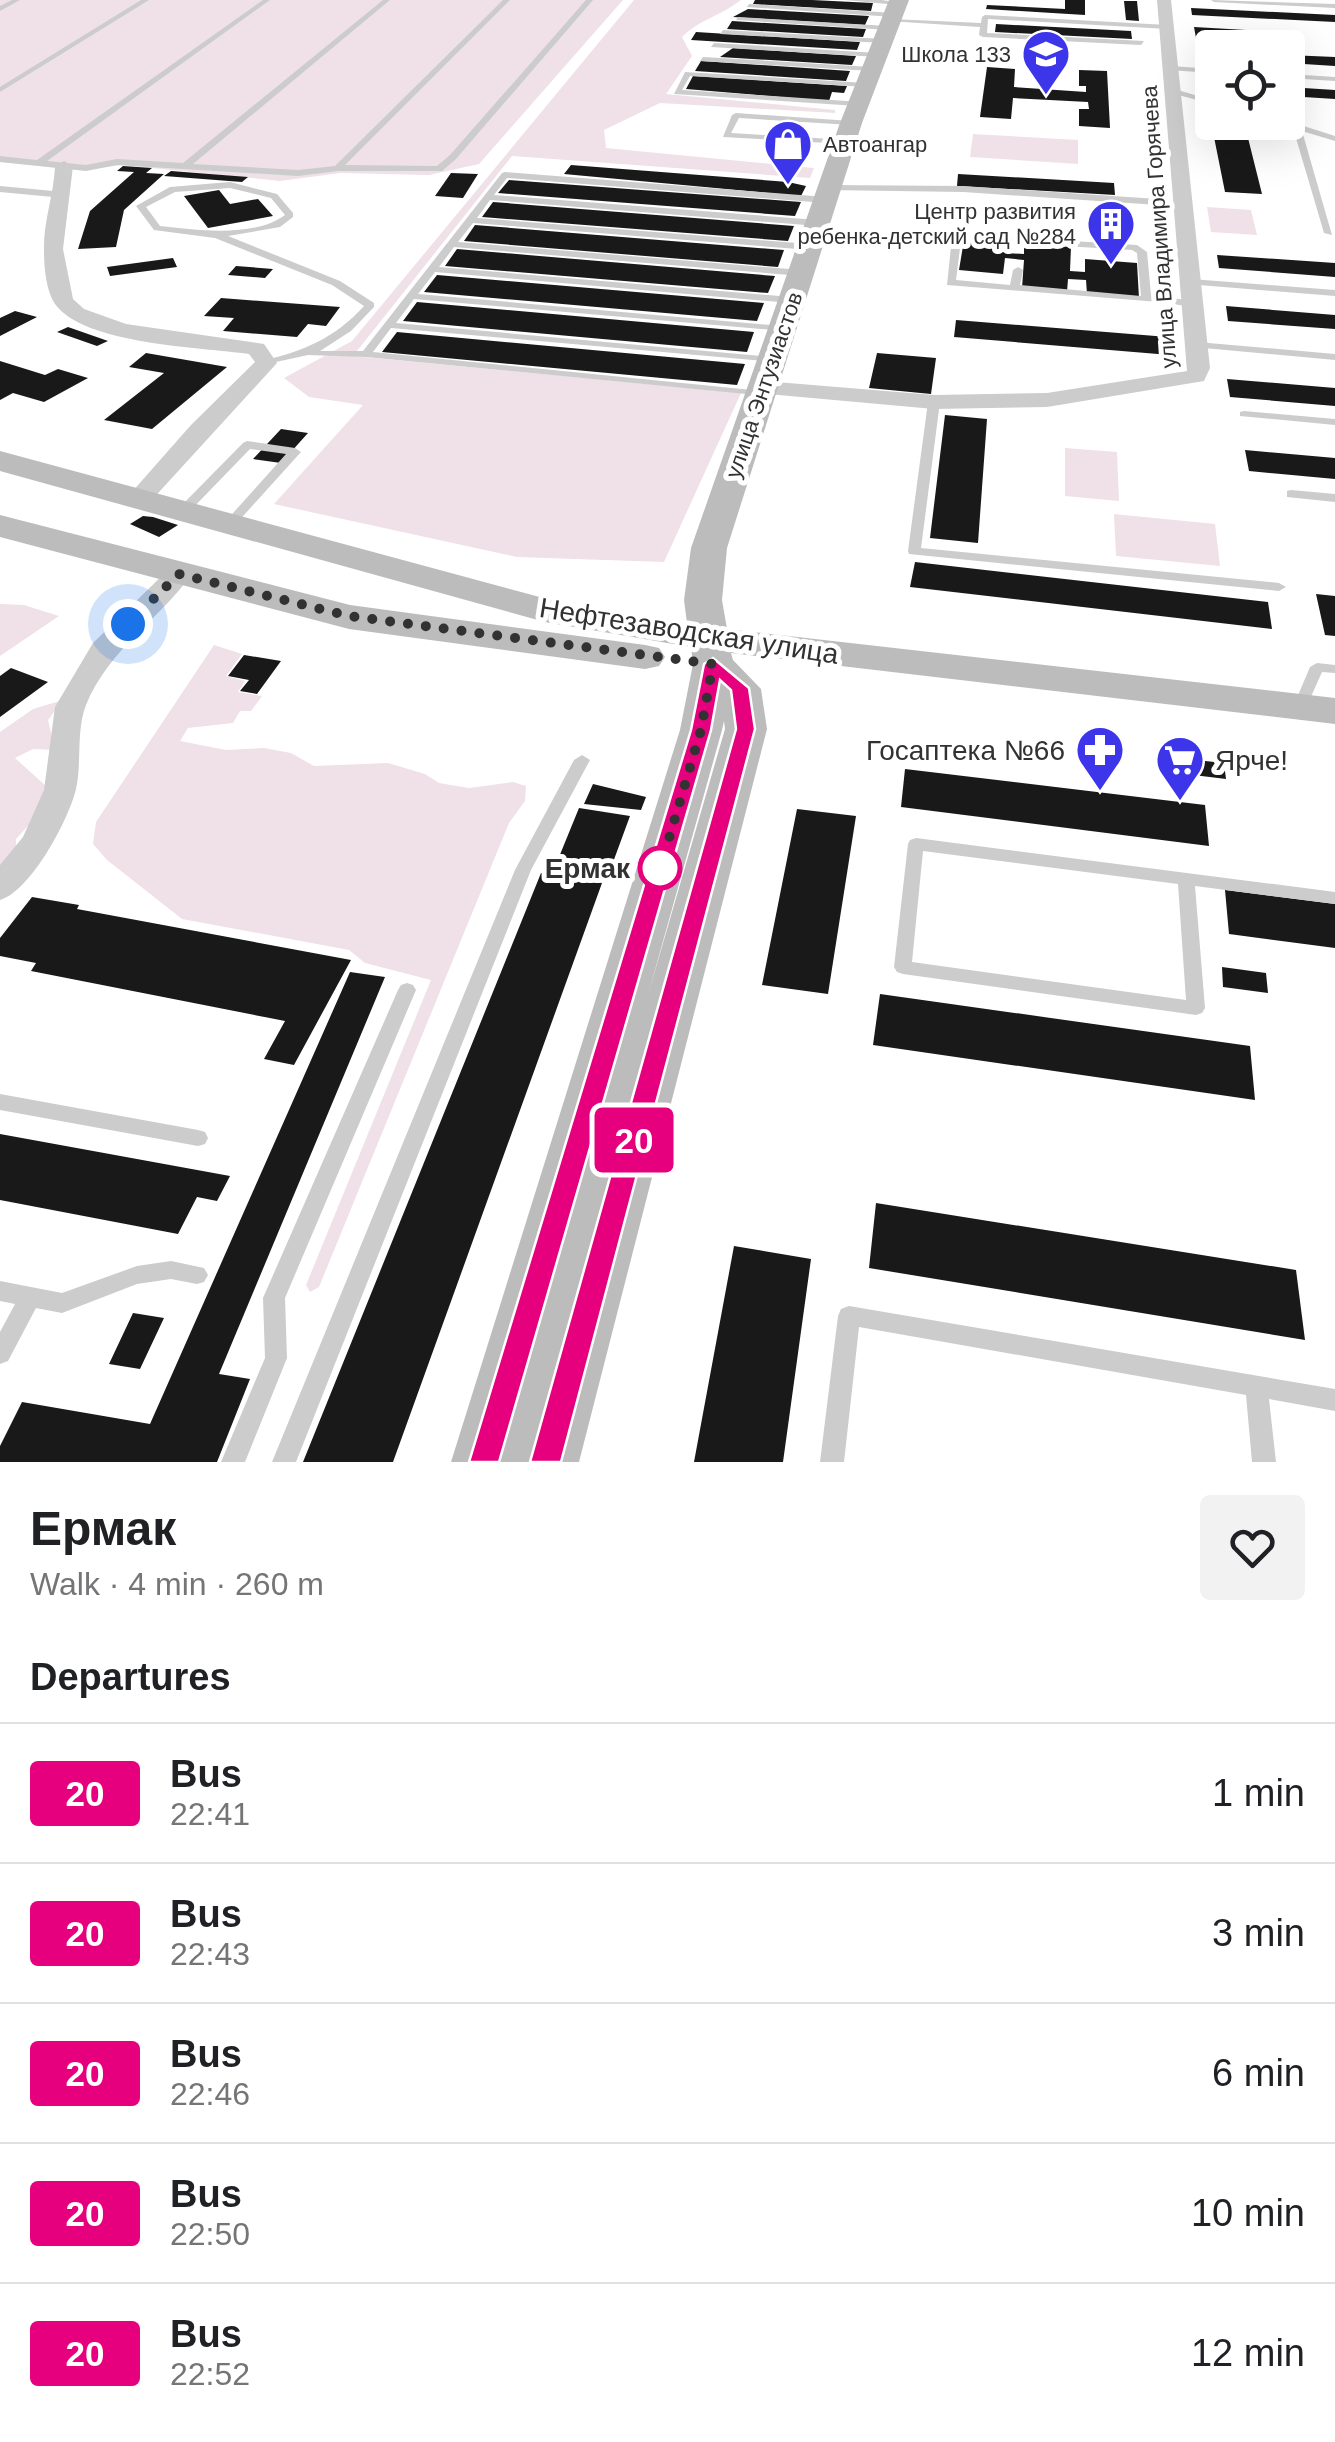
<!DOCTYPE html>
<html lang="en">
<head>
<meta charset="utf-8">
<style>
  body { margin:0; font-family:Arial,sans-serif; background:#f2f2f2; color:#202124; height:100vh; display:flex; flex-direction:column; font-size:38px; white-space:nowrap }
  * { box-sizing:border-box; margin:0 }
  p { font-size:32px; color:#757577 }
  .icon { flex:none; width:55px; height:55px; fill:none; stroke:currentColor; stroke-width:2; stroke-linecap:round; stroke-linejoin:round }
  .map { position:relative; height:1462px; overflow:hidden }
  .panel { display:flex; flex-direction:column; background:#fff; flex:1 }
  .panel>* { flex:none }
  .badge { padding:0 20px; border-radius:8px; font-size:35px; line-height:65px }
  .tools { position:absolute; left:1195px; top:30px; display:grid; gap:20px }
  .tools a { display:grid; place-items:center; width:110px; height:110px; border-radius:10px; background:#fff; box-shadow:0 10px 40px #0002; font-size:50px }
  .you { position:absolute; width:50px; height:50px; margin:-25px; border:8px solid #fff; border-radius:50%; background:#1a73e8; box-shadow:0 0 0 15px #1a73e833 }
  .map>.badge { position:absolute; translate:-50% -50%; box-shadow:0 0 0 5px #fff }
  h2 { padding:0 30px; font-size:38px; line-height:90px }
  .round { display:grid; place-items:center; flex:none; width:105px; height:105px; border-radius:10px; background:#f2f2f2 }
  .headline { display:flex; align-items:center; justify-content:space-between; height:170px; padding:0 30px }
  h1 { font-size:48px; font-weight:800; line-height:75px }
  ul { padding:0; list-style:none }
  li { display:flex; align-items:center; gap:30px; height:140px; padding:0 30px; border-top:2px solid #e0e0e0 }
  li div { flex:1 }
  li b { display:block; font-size:38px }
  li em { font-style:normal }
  li .badge { min-width:110px; font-weight:700; text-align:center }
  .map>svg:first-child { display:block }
  .green { fill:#efe1e7 }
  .building { fill:#191919 }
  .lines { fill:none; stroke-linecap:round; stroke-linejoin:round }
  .lane { fill:#ccc; fill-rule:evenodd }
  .street { fill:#ccc; fill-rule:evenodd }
  .secondary { fill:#bcbcbc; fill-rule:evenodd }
  .line { fill:#e6007e; stroke:#fff; stroke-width:2.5 }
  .walk { stroke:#323232; stroke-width:10; stroke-dasharray:0 18 }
  .stop-dot { fill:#fff; stroke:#e6007e; stroke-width:5 }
  .labels { text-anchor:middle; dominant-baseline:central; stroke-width:10; stroke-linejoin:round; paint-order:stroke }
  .far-poi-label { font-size:22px; fill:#323232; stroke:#fff; text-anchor:end }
  .far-street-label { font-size:22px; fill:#323232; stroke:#fff }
  .street-label { font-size:28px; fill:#323232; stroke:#fff }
  .poi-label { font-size:28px; fill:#323232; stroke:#fff; text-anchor:end }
  .stop-label { font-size:28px; font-weight:bold; fill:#323232; stroke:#fff; text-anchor:end }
</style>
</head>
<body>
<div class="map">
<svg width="1335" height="1462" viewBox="0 0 1335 1462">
  <rect width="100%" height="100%" fill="#fff"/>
  <path class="green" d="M0,0H623L479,164L429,175L340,173L280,181L122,165L84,170L0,162Z
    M634,0H741C720,16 699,20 682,37L692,56L666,94L835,110V113L660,103L604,130L606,148L814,168L810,178L512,156L353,356L741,393L664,562L517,557L274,504L363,405L309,397L284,378L352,341Z
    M973,134L1078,140V164L970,157Z
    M1207,207L1251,210L1257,235L1211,232Z
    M1065,448L1117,452L1119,501L1065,496Z
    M1114,514L1215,524L1220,566L1116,556Z
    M0,604L24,605L59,616L0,656Z
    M214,645L242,654L226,676L245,681L238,692L262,696L251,711H240L233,723L188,728L180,741L226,750L264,748L291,753L314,766L388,763L425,774L439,783L469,788L513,782L526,786L525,801L509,823L319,1287L310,1292L306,1285L431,980L365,963L349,950L182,919L107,860L93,844L96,822Z
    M63,700L48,720L55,750L33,749L15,758L47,787L36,817L16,839V862L0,869V732L33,709Z"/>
  <path class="building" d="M755,0H812L873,3L871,11L753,4Z
    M1065,0H1085V15L986,9L987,5L1065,9Z
    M1124,1H1137L1139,21L1126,20Z
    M1191,8L1335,15V22L1192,15Z
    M748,9L869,16L865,25L733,17Z
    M732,21L866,29L863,37L727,29Z
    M996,24L1131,31L1132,39L995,32Z
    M1194,27L1246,30L1249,41L1196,38Z
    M696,32L860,42L857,50L691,40Z
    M733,48L856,56L852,65L720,57Z
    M1288,55L1335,57V66L1288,63Z
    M701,61L850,71L846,81L695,71Z
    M987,67L1015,69L1014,87L1086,92V86H1079V70L1107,71L1110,128L1079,126V109H1089L1088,102L1013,98L1011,119L980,117Z
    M693,76L847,86L844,93L832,92L829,101L686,89Z
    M1288,87L1335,90V99L1288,96Z
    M1211,122H1244L1262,194L1225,192Z
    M571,165L788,182L806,186L801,196L564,174Z
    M123,166L152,168L146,173L164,174L124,210L116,247L78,249L90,211L134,172L117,171Z
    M171,171L248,177L242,182L164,176Z
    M451,173L478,174L463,198L435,196Z
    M958,174L1114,183L1115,195L957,186Z
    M509,180L801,202L795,216L498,193Z
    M219,190L230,204L258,199L273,216L208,228L184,196Z
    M493,202L794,226L788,241L482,217Z
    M475,225L784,250L778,267L464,241Z
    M964,240L1006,243L1005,253L1024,254V244L1071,247L1070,271L1085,272V259L1137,263L1139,298L1087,294L1086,280L1068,279L1067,292L1022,288L1024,260L1005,258L1003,274L959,270Z
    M457,249L775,276L768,293L445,266Z
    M1217,255L1335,263V277L1219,268Z
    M173,258L177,267L110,276L107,267Z
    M236,266L273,269L265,278L228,275Z
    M437,275L764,303L757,321L424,292Z
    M221,298L340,307L326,326L308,324L297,337L223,331L234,318L204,316Z
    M417,302L754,332L747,352L403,321Z
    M1226,306L1335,315V329L1228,321Z
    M15,311L37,317L0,336V318Z
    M956,320L1168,337L1170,355L954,337Z
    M68,327L108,341L97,346L57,332Z
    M397,332L745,364L737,385L382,352Z
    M146,353L227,367L152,429L104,420L164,373L129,367Z
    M877,353L936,358L931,394L869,388Z
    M0,361L45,375L58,369L88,378L44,402L13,393L0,400Z
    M1227,379L1335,388V406L1230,397Z
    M945,415L987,419L978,543L930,538Z
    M281,429L308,433L281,463L253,459Z
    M1245,450L1335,458V479L1249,471Z
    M143,516L153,517L178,525L159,537L130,524Z
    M915,562L1268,602L1272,629L910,587Z
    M1316,594L1335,596V636L1325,635Z
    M244,655L281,661L257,694L240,691L249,680L228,676Z
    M11,668L48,682L0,717V676Z
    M1177,758L1224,763L1226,779L1177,773Z
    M905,769L1205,805L1209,846L901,807Z
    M593,784L646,797L641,810L584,804Z
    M579,808L630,816L612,865L559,857Z
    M797,809L856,816L828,994L762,985Z
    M541,873L602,883L393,1462H303Z
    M1225,890L1335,904V948L1229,934Z
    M32,897L79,905L77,909L351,960L294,1065L264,1059L285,1021L31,971L36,963L0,956V938Z
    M1222,967L1266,973L1268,993L1223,987Z
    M350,972L385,977L219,1374L250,1379L217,1462H0V1446L22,1402L150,1424Z
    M880,994L1250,1046L1255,1100L873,1045Z
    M0,1134L230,1176L217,1201L197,1197L178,1234L0,1200Z
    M876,1203L1296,1270L1305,1340L869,1268Z
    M734,1246L811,1259L783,1462H694Z
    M133,1313L164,1318L140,1369L109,1364Z"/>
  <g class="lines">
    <path class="lane" d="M12,0H20L0,11V6Z
      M141,0H149L0,92V87Z
      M263,0H270L47,161L86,165L117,159L183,163L383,0H390L193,164L298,170L335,166L503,0H510L345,165L437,166L450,155L586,0H593L456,159L442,171H338L298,176L117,165L86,171L0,162V156L37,160Z
      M845,0H882L901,3L898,5Z
      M1211,0L1335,4V8L1214,2Z
      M749,4L894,13L897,15L894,17L747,7Z
      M985,15L1168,25L1172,27L1168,29L988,19L987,33L1144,41L1141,45L983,37L979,35L980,27L888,21L891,19L981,23L982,17Z
      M738,17L888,26L892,28L888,30L736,20Z
      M723,30L883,39L887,41L883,43L720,34Z
      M714,43L878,53L882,55L878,57L711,47Z
      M703,57L872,67L876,69L872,71L700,61Z
      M1172,66L1212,69V73L1169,70Z
      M685,72L866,83L870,85L866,87L690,76L682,90L861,102L862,104L858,106L674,94Z
      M1288,74L1335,77V81L1288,78Z
      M1174,89L1212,100V104L1171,93Z
      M736,113L851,121L855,123L851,125L739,118L731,133L848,140V144H845L723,137L732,115Z
      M1288,121L1335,136V141L1302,131L1332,235L1324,233L1293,128L1278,122Z
      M505,172L826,197L830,200L826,203L507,178L494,195L818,220L823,223L818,226L490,200L477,218L810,244L815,247L810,250L473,223L458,242L802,270L807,273L802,276L454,247L439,267L791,297L796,300L791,303L435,272L418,294L781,326L786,329L785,331L414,299L396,323L772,357L777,360L776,362L391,328L373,352L762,391L766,392V396L366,357L308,355L262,365V361C304,351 335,338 364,306L332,285L215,238L154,230L136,206L170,187L230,182L277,194L293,213V217L280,227L228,236L340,281L374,303V307L351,331L320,351H363L502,173ZM230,188L271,198L285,215C254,238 197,230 160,226L146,207L175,192Z
      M830,185L963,186L1158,199L1163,202L1158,205L963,192L827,190V186Z
      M0,186L64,192L68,195L64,198L0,192Z
      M957,234L1137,245L1147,252L1151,295L1193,301L1198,304L1193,307L1159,302L947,285L952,237ZM961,240L1132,250L1137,253L1141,296L1020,285L1023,270L1018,267L1013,270L1010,285L956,280Z
      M1191,279L1335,290V296L1187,284L1186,282Z
      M1197,342L1335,354V360L1193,347V343Z
      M934,399L940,402L921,548L1279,583L1286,587L1279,591L909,554L908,551L928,402Z
      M1244,411L1335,419V425L1240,416V412Z
      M247,441L295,448L301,452L235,525H227L225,522L286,454L250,449L188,513H180V507L243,443Z
      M1291,490L1335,494V502L1287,497V491Z
      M1317,663L1335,665V673L1322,672L1305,710H1295L1293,707L1310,667Z
      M582,755L590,760L531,870L296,1462H272L515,870L574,760Z
      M916,838L1335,892V904L1195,886L1205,1008L1202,1013L1196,1015L903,974L897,972L894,967L908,844L910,840ZM923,851L1178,884L1186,1000L912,962Z
      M407,983L413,985L416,990L285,1298L287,1358L245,1462H221L265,1358L263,1298L398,990L401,985Z
      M0,1094L198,1130L205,1132L208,1138L205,1144L198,1146L0,1110Z
      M171,1261L204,1268L208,1275L204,1282L197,1284L171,1279L137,1284L62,1313L36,1308L8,1361L0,1364V1332L15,1304L0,1301V1281L62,1293L137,1266Z
      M849,1306L1335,1389V1411L1269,1399L1276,1462H1252L1246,1395L859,1327L844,1462H820L838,1316L841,1309Z"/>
    <path class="street" d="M1157,0H1171L1210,368L1204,381L1047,407L934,409L756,393L753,388L764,381L934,395L1047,393L1187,371Z
      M64,161L73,166L63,249L73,299L84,309L126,324L264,344L277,363L149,503L140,505L128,498L131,493L191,425L255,362L249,354C201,347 85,345 55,304C46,291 44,267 44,251C43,222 54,195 55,166Z
      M179,566L192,574C158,621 109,649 86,705C76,730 82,762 76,789C69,819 31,891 0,900V865L23,837L44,790L55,707L93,643L170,568Z"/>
    <path class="secondary" d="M889,0H909L862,123L727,548L722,600L727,629L1335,698V724L731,653L733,660L761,689L767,729L579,1462H451L680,730L693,664L691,647L545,622L0,471V451L562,603L687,623L684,600L691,548L840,123ZM724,721L725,729L648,995L722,730Z
      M0,515L350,605L645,645L659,648L665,657L659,666L645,669L349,629L0,537Z"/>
  </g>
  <path class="line" d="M713,658L749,688L755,729L561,1462H530L736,729L731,690L720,680L711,730L499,1462H469L691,730L704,664Z"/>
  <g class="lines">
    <path class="walk" d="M128,624L179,574L349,616L713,664L701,730L658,876L660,868"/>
  </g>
  <defs>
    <g id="school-pin" transform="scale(2.5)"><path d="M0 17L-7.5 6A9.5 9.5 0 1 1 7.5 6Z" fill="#3c35e9" stroke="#fff"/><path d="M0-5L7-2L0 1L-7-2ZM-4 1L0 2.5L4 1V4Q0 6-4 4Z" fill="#fff"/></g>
    <g id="shop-pin" transform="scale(2.5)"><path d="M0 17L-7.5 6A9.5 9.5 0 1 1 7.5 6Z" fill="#3c35e9" stroke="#fff"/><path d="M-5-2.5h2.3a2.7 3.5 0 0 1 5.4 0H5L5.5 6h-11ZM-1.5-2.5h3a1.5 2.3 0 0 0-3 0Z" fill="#fff"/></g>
    <g id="building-pin" transform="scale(2.5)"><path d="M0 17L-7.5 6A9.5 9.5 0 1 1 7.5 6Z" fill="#3c35e9" stroke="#fff"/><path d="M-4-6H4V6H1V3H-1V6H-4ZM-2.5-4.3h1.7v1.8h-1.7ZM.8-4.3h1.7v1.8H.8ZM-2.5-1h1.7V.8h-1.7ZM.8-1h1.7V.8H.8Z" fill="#fff"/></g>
    <g id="pharmacy-pin" transform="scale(2.5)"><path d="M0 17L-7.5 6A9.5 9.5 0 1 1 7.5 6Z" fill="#3c35e9" stroke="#fff"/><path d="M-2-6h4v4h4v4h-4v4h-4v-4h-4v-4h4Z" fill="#fff"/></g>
    <g id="supermarket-pin" transform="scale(2.5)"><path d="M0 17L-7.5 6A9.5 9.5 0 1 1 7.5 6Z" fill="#3c35e9" stroke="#fff"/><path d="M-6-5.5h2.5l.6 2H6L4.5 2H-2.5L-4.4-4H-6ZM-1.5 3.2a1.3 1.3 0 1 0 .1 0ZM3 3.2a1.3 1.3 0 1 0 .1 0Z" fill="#fff"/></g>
  </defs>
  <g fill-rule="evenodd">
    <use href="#school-pin" x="1046" y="54"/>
    <use href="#shop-pin" x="788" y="144"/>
    <use href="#building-pin" x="1111" y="224"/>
    <use href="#pharmacy-pin" x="1100" y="750"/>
    <use href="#supermarket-pin" x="1180" y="760"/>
  </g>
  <circle class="stop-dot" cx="660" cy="868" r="20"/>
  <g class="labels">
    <g class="far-poi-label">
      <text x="1011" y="54">Школа 133</text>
      <text x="823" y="144" text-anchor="start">Автоангар</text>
      <text x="1076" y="211">Центр развития<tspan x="1076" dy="25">ребенка-детский сад №284</tspan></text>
    </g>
    <g class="far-street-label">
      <text transform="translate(1159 227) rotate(-94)">улица Владимира Горячева</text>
      <text transform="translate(764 385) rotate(-71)">улица Энтузиастов</text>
    </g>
    <g class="street-label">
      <text transform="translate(689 631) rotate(9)">Нефтезаводская улица</text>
    </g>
    <g class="poi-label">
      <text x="1065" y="750">Госаптека №66</text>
      <text x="1215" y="760" text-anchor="start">Ярче!</text>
    </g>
    <g class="stop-label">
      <text x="630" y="868">Ермак</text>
    </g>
  </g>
</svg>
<div class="tools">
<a><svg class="icon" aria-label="locate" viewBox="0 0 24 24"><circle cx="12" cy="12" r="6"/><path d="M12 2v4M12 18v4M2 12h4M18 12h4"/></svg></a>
</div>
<div class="you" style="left:128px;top:624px"></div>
<b class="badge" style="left:634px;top:1140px;background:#e6007e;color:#fff">20</b>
</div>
<section class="panel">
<div class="headline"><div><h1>Ермак</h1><p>Walk · 4 min · 260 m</p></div><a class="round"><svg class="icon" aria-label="heart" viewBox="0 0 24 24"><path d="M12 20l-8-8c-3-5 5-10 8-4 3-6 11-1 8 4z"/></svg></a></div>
<h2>Departures</h2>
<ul>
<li><span class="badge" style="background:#e6007e;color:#fff">20</span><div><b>Bus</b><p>22:41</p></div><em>1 min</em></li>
<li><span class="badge" style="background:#e6007e;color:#fff">20</span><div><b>Bus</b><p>22:43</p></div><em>3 min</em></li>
<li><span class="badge" style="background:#e6007e;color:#fff">20</span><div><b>Bus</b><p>22:46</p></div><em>6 min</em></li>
<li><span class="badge" style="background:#e6007e;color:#fff">20</span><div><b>Bus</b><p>22:50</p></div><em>10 min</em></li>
<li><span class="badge" style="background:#e6007e;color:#fff">20</span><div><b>Bus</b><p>22:52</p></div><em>12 min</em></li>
</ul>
</section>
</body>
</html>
